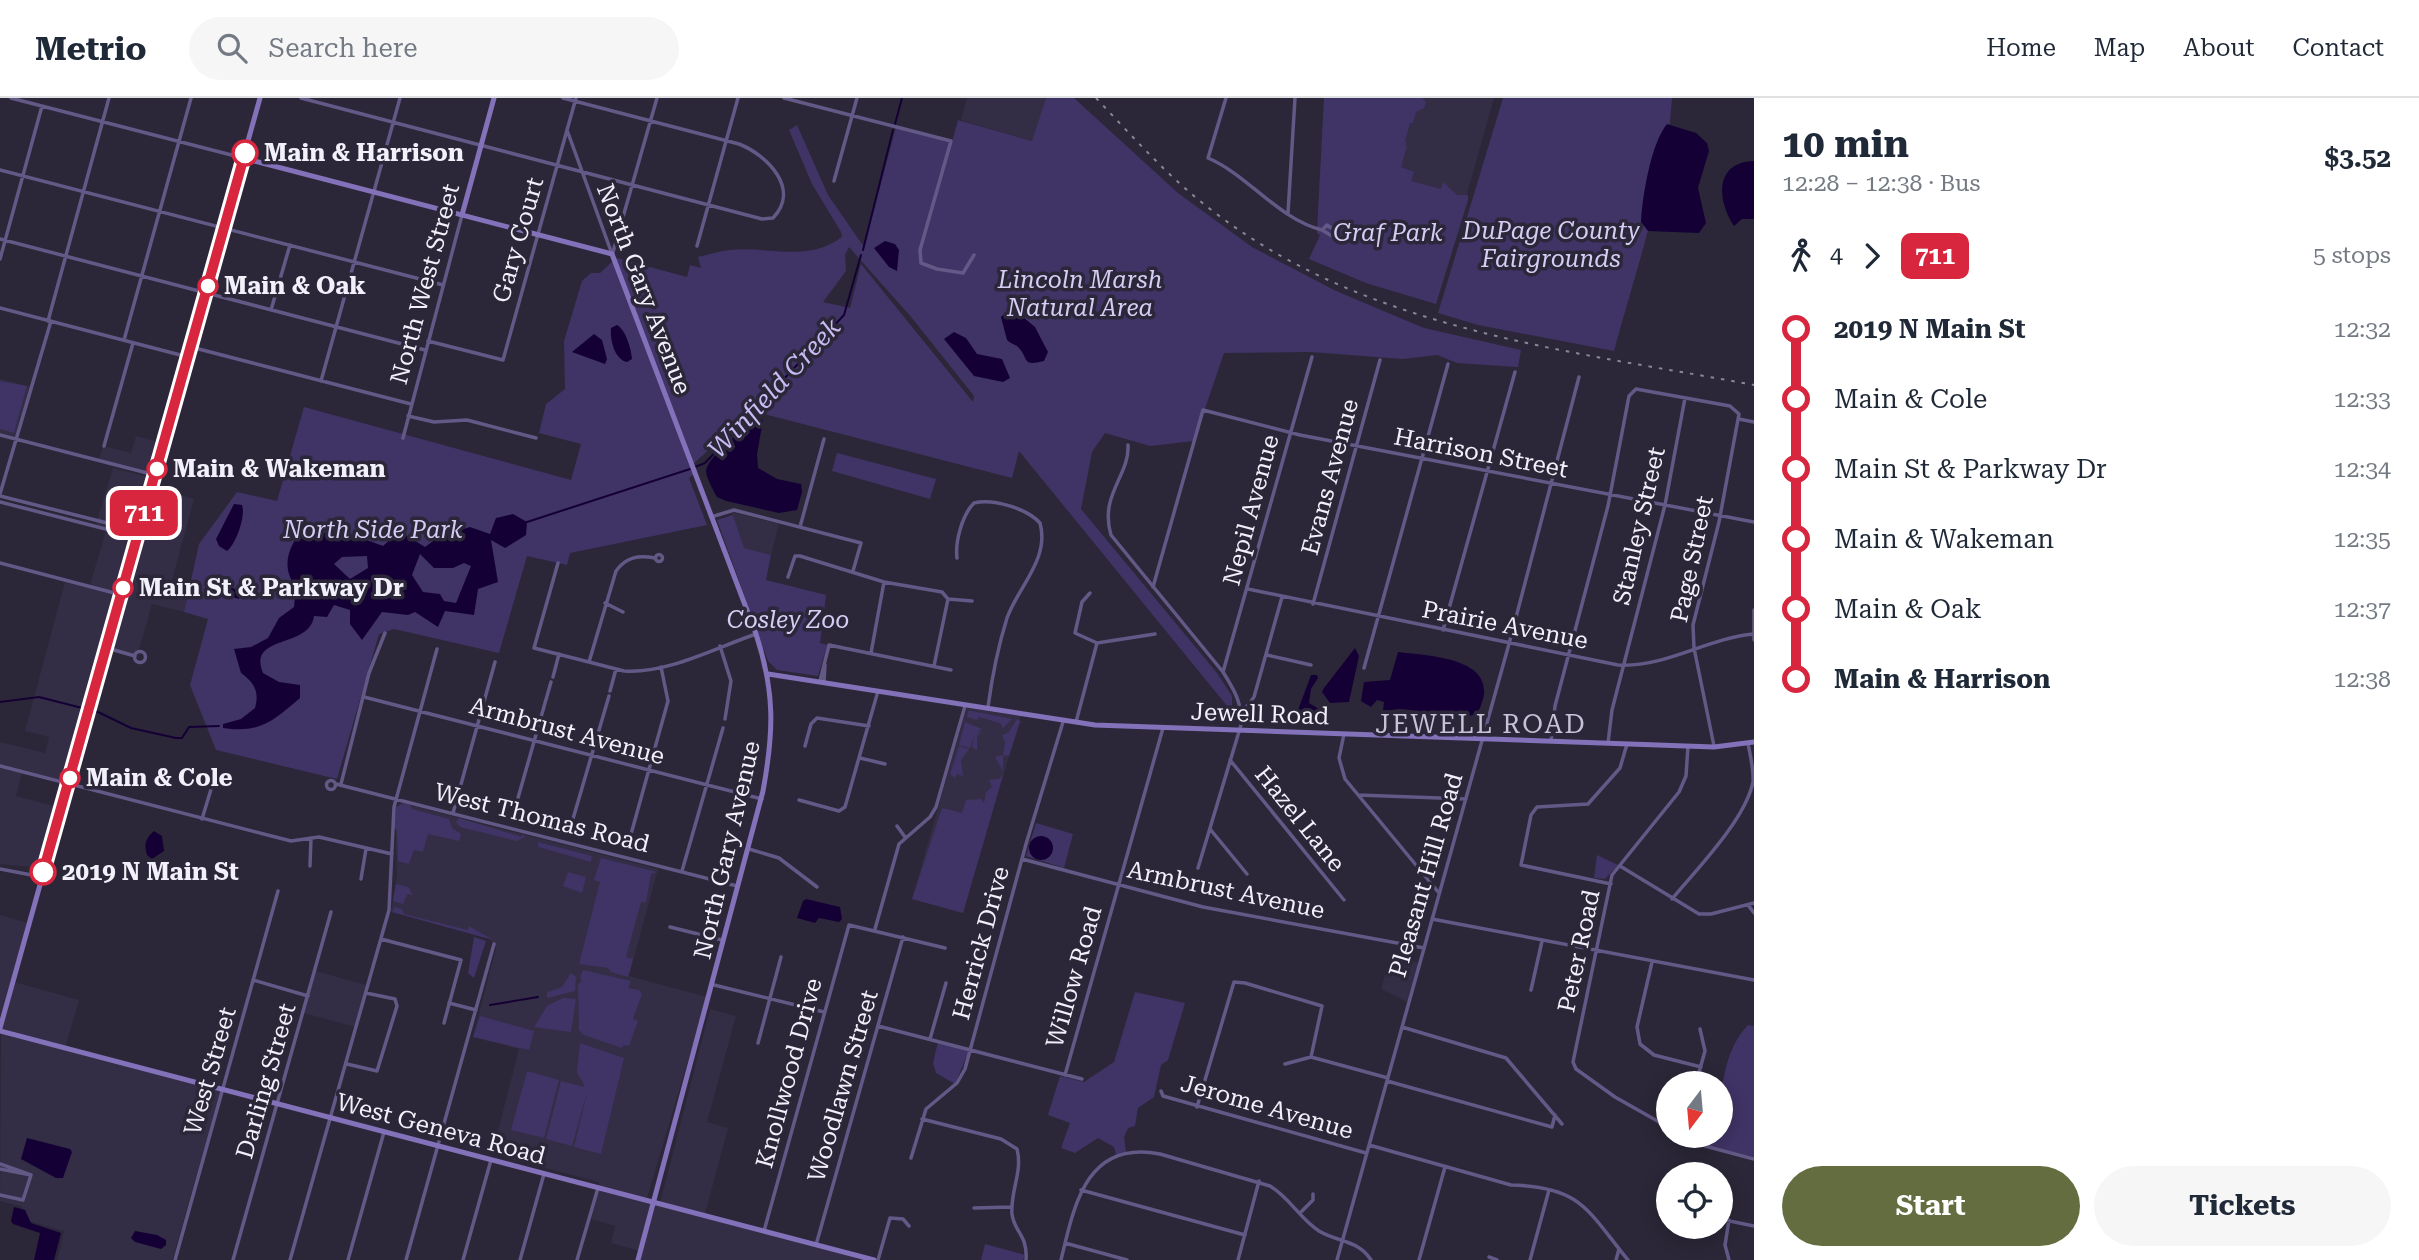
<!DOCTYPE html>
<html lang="en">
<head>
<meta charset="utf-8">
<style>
  body { margin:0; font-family:"Roboto Serif",serif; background:#f6f6f7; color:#1f2937; height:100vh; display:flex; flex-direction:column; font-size:26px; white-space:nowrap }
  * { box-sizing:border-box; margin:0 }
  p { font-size:23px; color:#747a83 }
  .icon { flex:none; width:38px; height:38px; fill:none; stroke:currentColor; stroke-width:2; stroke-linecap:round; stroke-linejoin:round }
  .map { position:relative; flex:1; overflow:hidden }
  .panel { display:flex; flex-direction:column; background:#fff; width:665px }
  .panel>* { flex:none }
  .badge { padding:0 14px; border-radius:10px; font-size:24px; line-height:46px }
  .needle { width:46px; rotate:196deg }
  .fabs { position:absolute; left:1656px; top:973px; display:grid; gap:14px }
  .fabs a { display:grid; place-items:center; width:77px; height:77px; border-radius:50%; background:#fff; box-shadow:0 4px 18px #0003; font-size:35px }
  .map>.badge { position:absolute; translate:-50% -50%; box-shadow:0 0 0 4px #fff }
  .legs { display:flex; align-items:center; gap:10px; height:77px; padding:0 28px; font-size:23px }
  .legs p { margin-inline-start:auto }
  .head { display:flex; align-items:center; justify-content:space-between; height:119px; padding:0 28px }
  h1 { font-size:38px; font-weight:700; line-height:52px }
  .action { display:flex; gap:14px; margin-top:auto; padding:14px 28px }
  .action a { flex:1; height:80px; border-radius:42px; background:#636d3f; color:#fff; font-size:28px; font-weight:700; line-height:80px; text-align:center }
  .action a+a { background:#f6f6f7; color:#1f2937 }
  ul { padding:0 28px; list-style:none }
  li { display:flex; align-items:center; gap:24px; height:70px; font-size:26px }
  li i { display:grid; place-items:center; width:10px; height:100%; margin:0 9px; background:currentColor }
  li i::after { content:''; width:18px; height:18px; margin:-9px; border:5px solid; border-radius:50%; background:#fff }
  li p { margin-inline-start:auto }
  li:first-child i { background:linear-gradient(#0000 50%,currentColor 0) }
  li:last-child i { background:linear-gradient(currentColor 50%,#0000 0) }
  header { display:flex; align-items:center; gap:42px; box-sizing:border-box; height:98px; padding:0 35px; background:#fff; border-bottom:2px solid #e0e1e3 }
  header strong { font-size:33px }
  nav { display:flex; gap:38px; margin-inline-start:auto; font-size:24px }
  .search { width:490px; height:63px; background:#f6f6f7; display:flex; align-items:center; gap:18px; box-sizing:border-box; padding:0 24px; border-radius:38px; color:#747a83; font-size:26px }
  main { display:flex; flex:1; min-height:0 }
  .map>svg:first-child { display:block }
  .built { fill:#332e45 }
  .green { fill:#403366; fill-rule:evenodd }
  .water { fill:#150036; fill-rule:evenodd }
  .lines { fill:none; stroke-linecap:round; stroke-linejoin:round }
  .stream { stroke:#150036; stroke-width:2 }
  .street { stroke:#635986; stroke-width:3.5 }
  .secondary { stroke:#8372ba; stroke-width:5 }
  .rail { stroke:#898695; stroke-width:2; stroke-dasharray:3.5 7; stroke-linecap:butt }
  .line-1-casing { stroke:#fff; stroke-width:16 }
  .line-1 { stroke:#d7263d; stroke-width:10 }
  .stop-1-dot { fill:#fff; stroke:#d7263d; stroke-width:3.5 }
  .labels { text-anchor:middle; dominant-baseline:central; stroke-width:7; stroke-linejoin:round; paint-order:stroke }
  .stop-label { font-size:24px; font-weight:bold; fill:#f2f0fb; stroke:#2b2738; text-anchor:start }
  .park-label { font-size:24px; font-style:italic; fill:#d5cef4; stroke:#2b2738 }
  .street-label { font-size:24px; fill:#f2f0fb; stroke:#2b2738 }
  .water-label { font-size:26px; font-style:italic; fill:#c6bbf3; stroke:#2b2738 }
  .neighbourhood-label { font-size:26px; letter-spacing:2px; fill:#c6c3d8; stroke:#2b2738 }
</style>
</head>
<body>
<header>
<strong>Metrio</strong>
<div class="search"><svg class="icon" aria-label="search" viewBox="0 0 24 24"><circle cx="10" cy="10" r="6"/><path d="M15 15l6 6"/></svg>Search here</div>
<nav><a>Home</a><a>Map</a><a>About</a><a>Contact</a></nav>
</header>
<main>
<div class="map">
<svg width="1754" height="1162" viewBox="0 0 1754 1162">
  <rect width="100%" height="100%" fill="#2b2738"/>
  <path class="built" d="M967,0H1046L1033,43L961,22Z
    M1324,0H1494L1436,206L1366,185L1309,161L1320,137L1317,135Z
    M0,281L30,289L15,340L0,336Z
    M136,338L162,345L154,376L99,361L103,348L131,355Z
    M113,370L152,380L121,495L90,487L107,429L96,426Z
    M153,389L194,401L171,486L161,483L159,488L188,497L184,514L152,506L137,559L108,551Z
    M732,414L779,426L771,457L744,451Z
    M65,484L120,497L68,684L0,667V644L45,655L49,639L25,633Z
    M967,609L1021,618L963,815L912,801Z
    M0,669L22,674L16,698L61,710L44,770L0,766Z
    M401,705L658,771L629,878L707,899L647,1100L599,1088V1084L492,1056L519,951L473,939L496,850L490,841L391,814L397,778L395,710Z
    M0,817L28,825L0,918Z
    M1390,859L1419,865L1407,904L1381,891Z
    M315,873L366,887L355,929L304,915Z
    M14,884L79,902L65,950L0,930Z
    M710,911L736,918L707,1024L728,1030L705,1116L660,1105Z
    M1,936L221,993L172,1162H57L64,1133L28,1123L22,1109L0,1103Z
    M599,1092L652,1106L639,1153L611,1145L615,1128L591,1121Z
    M655,1106L871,1162H640Z"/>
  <path class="green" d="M1046,0H1074L1178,95L1252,149L1336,193L1424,230L1521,252L1518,269L1457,265L1437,257L1403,261L1310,254L1224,255L1194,343L1150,348L1105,335L1092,354L1081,411L1217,575L1232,598V614L1019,353L1012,380L752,313L692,367L695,375L689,380L707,427L570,455L567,467L527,458L499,555L394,531L379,536L337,681L216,652L190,587L208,521L184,514L199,446L237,394L277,403L304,309L571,382L581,346L539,335L546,306L565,291L564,243L582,183L591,175H600L616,160L687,179L690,167L701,170L698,159C708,157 719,153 730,152C768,148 807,165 842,139L841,134L812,86L789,32L797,27L828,97L864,149L896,29L952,44L958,22L1032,43ZM849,149L912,220L974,298L973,304L861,166L850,210L823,204L846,173L845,157Z
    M1324,0H1422L1426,4L1424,10L1416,14L1413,25H1410L1405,43L1407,47L1402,45L1407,48L1401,69L1414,74L1411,83L1441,91L1443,84L1457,97H1468V102L1436,206L1366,185L1309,161L1320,137L1317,135Z
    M1503,0H1672C1667,85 1636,171 1614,253L1478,227L1438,215Z
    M0,283L27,288L14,335L0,331Z
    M837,355L936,381L930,401L832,373Z
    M733,417L744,450L771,457L766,482L826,497L820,545L827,547L818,578L777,572L768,563L717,422Z
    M968,613H972L1012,621L1003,630L1000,625L979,619L977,622L967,619Z
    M1017,621L1023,625L1020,624L1009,658L1003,657V673L995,659L1003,657L1005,644L1002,637L1008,635Z
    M965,624L982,631L977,635L983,633L977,638V652L972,649L975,636L970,650L959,647Z
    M959,648L969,651L961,662L963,678L957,676L955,680L950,676Z
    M1003,677L963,815L912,801L942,710L962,715L966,702L981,701L984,705L986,694L992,689L989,682L999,681Z
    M404,705L410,707L412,711L449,721L452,730L461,736L459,743L428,736L423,754L414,752L409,766L398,763L397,733L394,729L396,709Z
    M459,720L522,739L523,736L525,739L517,743L460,729L456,724Z
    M1036,725L1073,736L1064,770L1026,758Z
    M538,744L592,758L591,764L539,749L538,752Z
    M1597,757L1618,767L1605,781L1594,780Z
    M601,760L657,774L651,776L646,804H641L626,859L633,861L628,879L611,874L608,870L579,866L600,784L594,782Z
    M568,774L586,779L582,795L563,788Z
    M396,786L408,789L413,797L407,796L403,806L393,803Z
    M395,809L402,811L404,816L468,832L469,828L493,842L392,814Z
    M474,839L486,843L474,880L468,875Z
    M583,872L631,883L628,890L639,892L642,896L633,921L638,923L629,948L624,947L622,950L584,937L579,932L578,886L582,883L580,879Z
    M571,875L576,879L575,893L547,900V891L548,894L562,889Z
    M1135,894L1185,905L1168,962L1161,967L1154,999L1138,1010L1135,1028L1128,1030L1124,1039L1126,1054L1116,1057L1114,1049L1098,1040L1075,1055L1061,1050L1070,1025L1048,1017L1060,978L1084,984L1114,964Z
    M563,900L576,901L571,934L534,929L547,908Z
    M480,918L534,933L529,952L473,939Z
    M1748,927L1754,928V1059L1706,1047L1709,1038H1720C1720,1001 1721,955 1748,927Z
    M938,944L969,953L955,986L936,975L933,965Z
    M580,945L624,960L601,1056L574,1049L588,991L572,1048L546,1041L561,983L585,989L577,974Z
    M527,973L559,982L544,1040L511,1032Z
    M985,1146L1025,1157L1023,1162H981Z"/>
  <path class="water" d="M1667,26L1696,35L1707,45L1709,53L1698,90L1706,125L1699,135L1648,133L1641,124C1642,100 1651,45 1667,26Z
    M1754,63V121H1742L1734,128C1717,103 1714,64 1754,63Z
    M885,143L895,146L899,152L897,173L889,169L874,150Z
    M1012,210L1035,229L1048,254L1044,263C1020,269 1030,260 1017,248C1014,246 1010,245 1007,242L1001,219Z
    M617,227C626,232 631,251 632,261L627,264C614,261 610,241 611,230Z
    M954,234L966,240L977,256L1002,261L1010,280L1003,284L974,278L944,241Z
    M594,236L602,242L607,261L605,266L572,254Z
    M758,320L763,322L757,356L758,370L777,381L801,386L802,394L797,412L779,415L726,403L717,399C714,394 706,379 706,373C707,359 747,328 758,320Z
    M234,406L242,407C246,418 236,446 227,453L219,448L216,441Z
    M513,416L527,424L526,437L505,450L491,442L498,484L478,491L474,517L445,513L438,529L415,514L408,517L382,514L362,542L350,526V512L334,507L327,519L314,518C310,551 247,536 263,575L279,584L300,587V600C275,621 261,636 223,630V626L241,621L255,610C260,592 253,584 241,575L234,551L251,549L268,540L279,520L294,509L296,489C279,468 290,444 307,427L341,442L364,441L383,448L396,436L402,435L425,449L440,438L470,429L490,436L496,420ZM420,456L434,470H453L464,465L471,468L456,505L444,503L440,496L423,494L412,477ZM367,458L368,470L350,481L334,466L342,459Z
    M215,485L242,493L239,501L221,495L218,501L211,499Z
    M1355,550L1359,558L1349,604L1330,605L1322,594L1324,590Z
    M1398,554C1431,558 1506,560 1478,614C1454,629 1426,612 1400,611C1394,611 1390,613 1383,612L1384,604L1377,602L1371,609L1361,603L1364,584L1390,582Z
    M1311,577H1317L1318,580L1311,591L1309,605L1324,614L1321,624L1299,623L1298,612Z
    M154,733L162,738L164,753L152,761L147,757C144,746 145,741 154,733Z
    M1029 750a12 12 0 1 1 24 0a12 12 0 1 1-24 0Z
    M806,801L840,809L842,821L839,824L819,820L815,825L797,820L803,803Z
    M27,1040L70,1051L72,1054L63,1080H56L21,1061Z
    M14,1109L25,1112L31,1125L61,1135L54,1162H34L40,1135L13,1126L11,1123Z
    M135,1133L157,1137L166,1142V1147L161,1151L135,1144L131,1140Z"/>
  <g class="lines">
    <path class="stream" d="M895,26L902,0
      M863,152L893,32
      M695,369L705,365L844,217L861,157
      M527,424L690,371
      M0,604L39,599L98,614L131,630L176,640H182L189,629L219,628
      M490,907L538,899"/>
    <path class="street" d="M11,0L243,60
      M301,0L762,121L773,120C801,91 767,57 739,46L563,0
      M576,0L567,32L612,156
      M784,0L951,43L920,152L921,165L937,171L963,175L974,157
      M1226,0L1208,60C1248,77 1278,121 1322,132L1327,127L1334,132L1332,138L1322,132
      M0,72L443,187
      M834,83L857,0
      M1288,115L1295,0
      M0,141L425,252
      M697,148L738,0
      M613,154L657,0
      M0,161L42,8
      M0,210L188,259
      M271,212L290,147
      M48,223L109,0
      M124,242L191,0
      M428,243L503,262L567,32
      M191,249L411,306
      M321,283L400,0
      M408,318L434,324L467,322L536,340
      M1739,321L1754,324
      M0,337L155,377
      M403,340L462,117
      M1128,347C1130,377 1099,397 1111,437L1223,574C1235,593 1242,605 1241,627L1198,770
      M104,348L133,245
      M0,396L51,223
      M0,398L139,433
      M0,404L137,439
      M711,419L734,412L861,445L853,473
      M800,429L824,341
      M655.5 460a3.5 3.5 0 1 1 7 0a3.5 3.5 0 1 1-7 0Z
      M957,460C955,444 962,417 974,405C993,400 1028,411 1040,425C1050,461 1018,489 1007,520C998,549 992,579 988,609
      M0,465L122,497
      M558,465L534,550L624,573C667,576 715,550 756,536
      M788,479L795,458H800L884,484L942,494L948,501L972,503
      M1153,489L1203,312L1300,337L1754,424
      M1248,491L1618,567C1665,570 1707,540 1754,536
      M1090,495L1082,504L1075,535L1097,545
      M605,505L623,514
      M1313,506L1380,262
      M1754,512V542
      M1443,532L1515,274
      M1097,545L1155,536
      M720,548L731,583L725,621
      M107,550L135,558
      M134.5 559a5.5 5.5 0 1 1 11 0a5.5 5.5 0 1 1-11 0Z
      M871,555L884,484
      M1267,557L1311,567
      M589,564L616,473C626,459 638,457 655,460
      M934,568L948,501
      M1364,570L1448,266
      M1223,574L1312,259
      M553,579L559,556
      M820,583L829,547L951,572
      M824,584L825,567
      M610,593L616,571
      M364,599L762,701
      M1241,616L1254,599L1282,499
      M1076,624L1097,545
      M1344,636L1339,660L1345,681L1439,795
      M1551,643L1555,608L1608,408L1629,298L1636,291L1730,308L1739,316L1719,424L1693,527L1694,550L1714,648
      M1608,645L1612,612L1665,407L1685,300
      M805,648L811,626L817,620L869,628
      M860,660L885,666
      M1230,662L1344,802
      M0,668L291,743L319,739L392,756
      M326.5 687a4.5 4.5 0 1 1 9 0a4.5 4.5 0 1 1-9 0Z
      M336,686L737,788
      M341,686L369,575L385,535
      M1358,697L1466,701
      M799,702L839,713L845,709L878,593
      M514,714L551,584
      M453,715L495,564
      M202,721L212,688
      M897,728L905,739
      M570,731L609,598
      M1210,731L1247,776
      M628,747L668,603L661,569
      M749,751L779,760L817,789
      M1022,761L1203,809L1424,850
      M310,768L311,740
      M1620,768L1699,816H1711L1754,805
      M0,771L42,779
      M682,773L723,630
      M361,781L366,751
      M1611,786L1521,767L1531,717L1537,709L1588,706L1620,670L1627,646
      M1672,801C1697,771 1745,722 1753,684C1754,672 1750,657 1748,645
      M1748,807L1754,815
      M1432,821L1754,882
      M670,829L722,842
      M875,831L899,746L930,719L936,709L965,608
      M381,841L461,862L444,925
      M1652,864L1637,929L1640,946L1654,957L1701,969
      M253,882L308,898
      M714,887L824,914
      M1531,892L1542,843
      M449,905L476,912
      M878,928L1082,981
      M1402,929L1506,960L1562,1026
      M930,941L946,885
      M758,945L781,859
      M347,966L377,973L397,908L395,901L366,895
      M1285,966L1311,959L1388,980
      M1065,977L1163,630
      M1387,983L1552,1029L1555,1017
      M1696,985L1705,953L1700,931
      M1161,993L1163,998L1366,1055
      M1197,1009L1234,884L1245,885L1322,908L1311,959
      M922,1021L1001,1041L1017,1051C1023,1074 1010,1093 1012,1116C1014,1134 1028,1137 1026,1162
      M1668,1029L1615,999L1576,971L1573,964L1612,777L1679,694L1686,678L1688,648
      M1683,1038L1705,1048L1754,1061
      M1369,1047L1511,1087C1582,1089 1587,1112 1628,1162
      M911,1060L926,1011L957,985L965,971L1026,746L1063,624
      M0,1066L31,1077
      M0,1071L31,1077
      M1081,1092L1245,1137
      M0,1097L23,1102L31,1077
      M974,1110L1012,1109
      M1300,1115L1313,1102V1096
      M1720,1121L1754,1128
      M764,1133L849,827L945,850
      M1065,1145L1127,1162
      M816,1147L903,839
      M1489,1159L1497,1162
      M175,1162L278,793
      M233,1162L331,814
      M290,1162L389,812L394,709L437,551
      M348,1162L384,1034
      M406,1162L494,846
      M463,1162L491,1062
      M520,1162L544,1076
      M577,1162L598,1090
      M878,1162L890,1120L903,1121L909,1128
      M1061,1162C1074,1108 1086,1041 1160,1056L1270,1088C1290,1100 1300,1121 1319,1133C1337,1144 1359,1142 1371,1162
      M1238,1162L1259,1083
      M1337,1162L1509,546L1579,279
      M1419,1162L1445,1069
      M1530,1162L1549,1092
      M1616,1162L1619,1151
      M1729,1162L1725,1147L1729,1122"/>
    <path class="secondary" d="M243,60L612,156L756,536C775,594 774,633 763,693L638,1162
      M462,117L494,0
      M768,576L1095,627L1714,649L1754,644
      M0,930L260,0
      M0,933L874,1162"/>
    <path class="rail" d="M1096,0C1134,40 1170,81 1214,114C1370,233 1567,252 1754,287"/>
  </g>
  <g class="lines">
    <g class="line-1-casing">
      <path id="line-1" d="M43,774L245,55"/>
    </g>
    <use href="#line-1" class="line-1"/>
  </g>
  <g class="stop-1-dot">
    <circle cx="245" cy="55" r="12"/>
    <circle cx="208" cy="188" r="9"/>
    <circle cx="157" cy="371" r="9"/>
    <circle cx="123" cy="490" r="9"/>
    <circle cx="70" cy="680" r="9"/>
    <circle cx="43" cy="774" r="12"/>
  </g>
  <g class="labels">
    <g class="stop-label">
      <text x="264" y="55">Main &amp; Harrison</text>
      <text x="224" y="188">Main &amp; Oak</text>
      <text x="173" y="371">Main &amp; Wakeman</text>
      <text x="139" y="490">Main St &amp; Parkway Dr</text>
      <text x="86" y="680">Main &amp; Cole</text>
      <text x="62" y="774">2019 N Main St</text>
    </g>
    <g class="park-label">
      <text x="1551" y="133">DuPage County<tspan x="1551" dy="28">Fairgrounds</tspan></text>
      <text x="1388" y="135">Graf Park</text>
      <text x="1080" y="182">Lincoln Marsh<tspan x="1080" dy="28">Natural Area</tspan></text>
      <text x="373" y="432">North Side Park</text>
      <text x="788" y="522">Cosley Zoo</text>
    </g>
    <g class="street-label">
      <text transform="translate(518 142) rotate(-74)">Gary Court</text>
      <text transform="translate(425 186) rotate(-75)">North West Street</text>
      <text transform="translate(644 191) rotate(69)">North Gary Avenue</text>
      <text transform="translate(1481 355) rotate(11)">Harrison Street</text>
      <text transform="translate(1330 379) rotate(-75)">Evans Avenue</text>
      <text transform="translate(1251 412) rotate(-75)">Nepil Avenue</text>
      <text transform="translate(1639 428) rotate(-77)">Stanley Street</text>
      <text transform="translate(1692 461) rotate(-78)">Page Street</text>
      <text transform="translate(1505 527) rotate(11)">Prairie Avenue</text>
      <text transform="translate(1260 616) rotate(2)">Jewell Road</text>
      <text transform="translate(567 633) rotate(15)">Armbrust Avenue</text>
      <text transform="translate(542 720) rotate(14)">West Thomas Road</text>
      <text transform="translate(1300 721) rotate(51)">Hazel Lane</text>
      <text transform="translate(727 752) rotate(-77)">North Gary Avenue</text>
      <text transform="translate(1426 777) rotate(-74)">Pleasant Hill Road</text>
      <text transform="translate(1226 792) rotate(12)">Armbrust Avenue</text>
      <text transform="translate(981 845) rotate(-75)">Herrick Drive</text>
      <text transform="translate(1579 853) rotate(-78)">Peter Road</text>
      <text transform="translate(1074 879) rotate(-74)">Willow Road</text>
      <text transform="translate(210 973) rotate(-74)">West Street</text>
      <text transform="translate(789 975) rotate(-75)">Knollwood Drive</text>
      <text transform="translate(266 983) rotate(-74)">Darling Street</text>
      <text transform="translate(843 988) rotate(-74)">Woodlawn Street</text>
      <text transform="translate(1267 1009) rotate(16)">Jerome Avenue</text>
      <text transform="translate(441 1031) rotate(15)">West Geneva Road</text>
    </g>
    <g class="water-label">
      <text transform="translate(774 290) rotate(-47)">Winfield Creek</text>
    </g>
    <g class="neighbourhood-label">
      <text x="1481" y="626">JEWELL ROAD</text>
    </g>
  </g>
</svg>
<div class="fabs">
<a><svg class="needle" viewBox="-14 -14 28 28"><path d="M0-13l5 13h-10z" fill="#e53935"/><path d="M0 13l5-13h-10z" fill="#747a83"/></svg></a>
<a><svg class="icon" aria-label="locate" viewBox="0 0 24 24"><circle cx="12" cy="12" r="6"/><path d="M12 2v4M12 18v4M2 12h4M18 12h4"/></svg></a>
</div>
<b class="badge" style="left:144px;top:415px;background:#d7263d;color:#fff">711</b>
</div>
<section class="panel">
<div class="head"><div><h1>10 min</h1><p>12:28 – 12:38 · Bus</p></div><b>$3.52</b></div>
<div class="legs"><svg class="icon" aria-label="walk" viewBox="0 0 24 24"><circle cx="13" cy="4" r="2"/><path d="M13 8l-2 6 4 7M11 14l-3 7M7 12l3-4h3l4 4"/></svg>4<svg class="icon" aria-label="forward" viewBox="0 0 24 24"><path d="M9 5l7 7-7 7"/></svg><b class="badge" style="background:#d7263d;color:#fff">711</b><p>5 stops</p></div>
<ul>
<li><i style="color:#d7263d"></i><b>2019 N Main St</b><p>12:32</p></li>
<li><i style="color:#d7263d"></i><span>Main &amp; Cole</span><p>12:33</p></li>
<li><i style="color:#d7263d"></i><span>Main St &amp; Parkway Dr</span><p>12:34</p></li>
<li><i style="color:#d7263d"></i><span>Main &amp; Wakeman</span><p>12:35</p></li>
<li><i style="color:#d7263d"></i><span>Main &amp; Oak</span><p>12:37</p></li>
<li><i style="color:#d7263d"></i><b>Main &amp; Harrison</b><p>12:38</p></li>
</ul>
<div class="action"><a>Start</a><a>Tickets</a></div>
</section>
</main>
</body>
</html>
